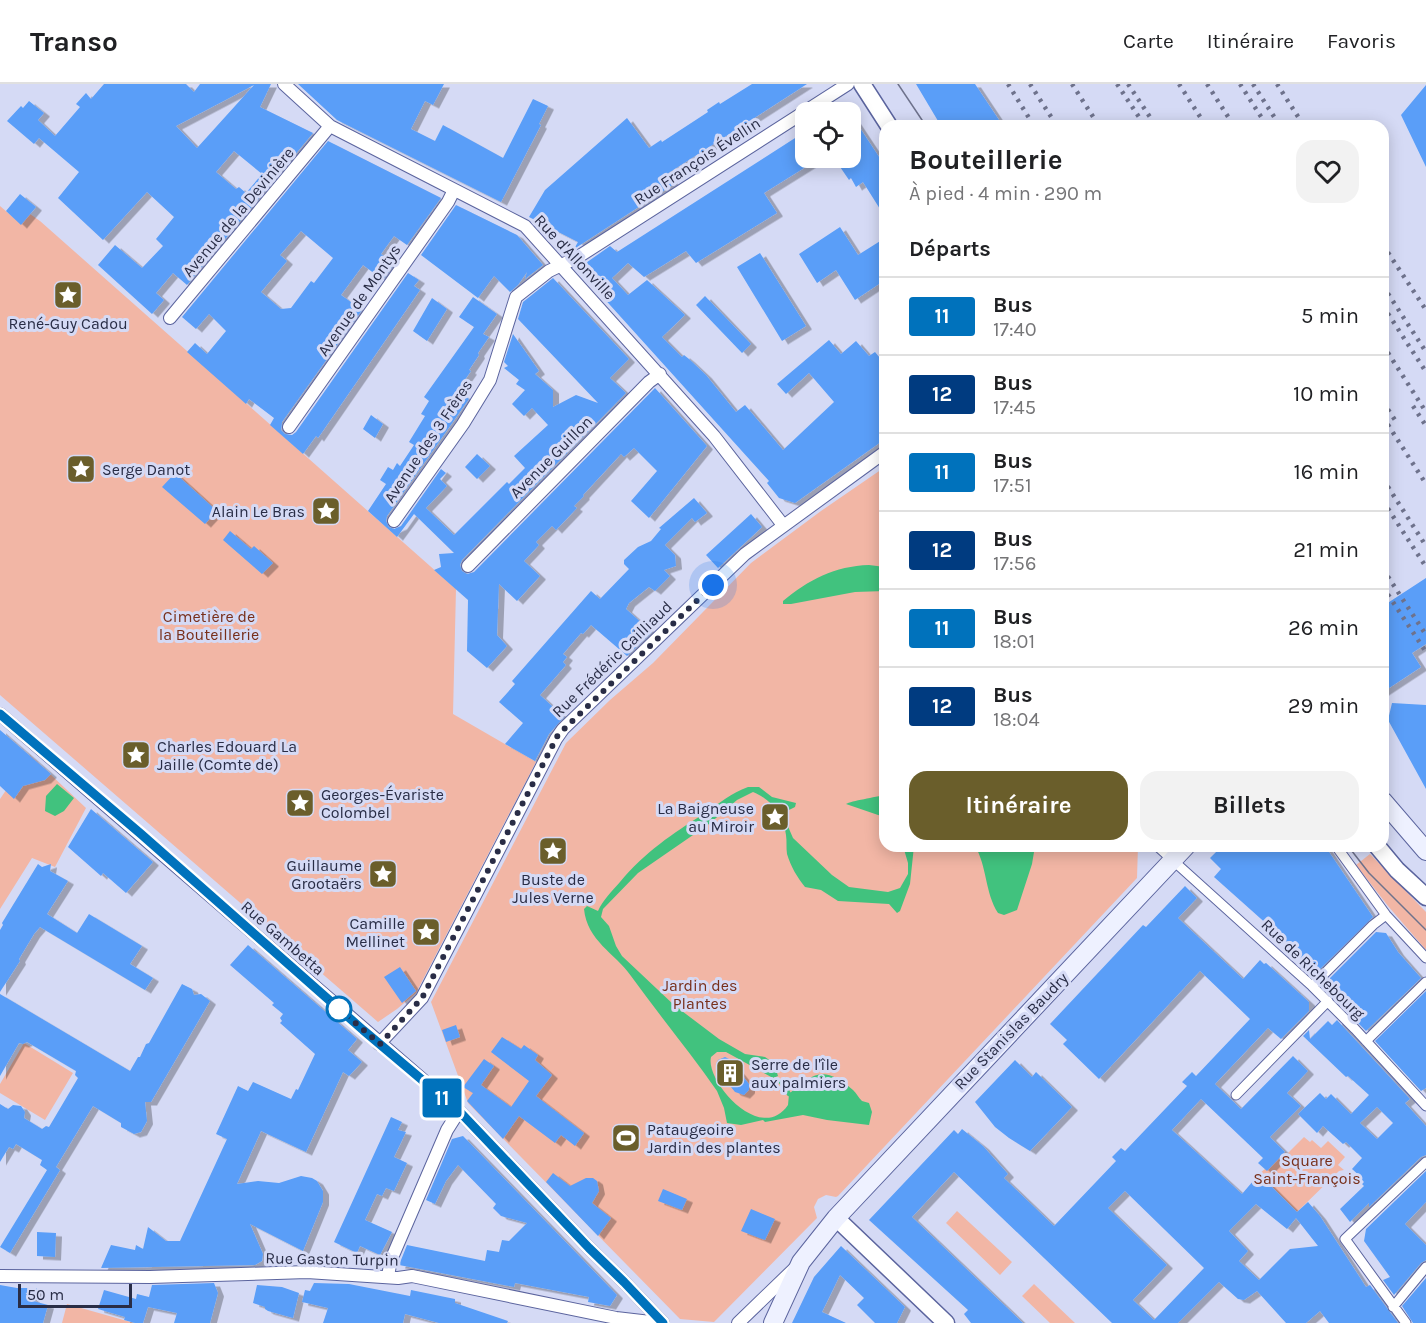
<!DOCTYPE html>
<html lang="fr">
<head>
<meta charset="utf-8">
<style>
  body { margin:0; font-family:Karla,sans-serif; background:#f2f2f2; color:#202124; height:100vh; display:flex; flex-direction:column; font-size:22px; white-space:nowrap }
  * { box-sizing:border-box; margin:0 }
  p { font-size:20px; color:#757577 }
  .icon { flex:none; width:33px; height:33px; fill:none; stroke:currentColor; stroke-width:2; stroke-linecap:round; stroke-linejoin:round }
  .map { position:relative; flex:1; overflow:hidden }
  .drawer { position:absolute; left:879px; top:36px; width:510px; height:732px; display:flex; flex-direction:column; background:#fff; border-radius:18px; box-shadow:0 3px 15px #0003 }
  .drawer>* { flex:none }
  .badge { padding:0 12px; border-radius:4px; font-size:21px; line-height:39px }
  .tools { position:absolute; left:795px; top:18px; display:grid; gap:12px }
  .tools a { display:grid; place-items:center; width:66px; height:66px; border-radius:12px; background:#fff; box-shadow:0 3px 15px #0003; font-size:30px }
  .scale { position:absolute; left:18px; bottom:15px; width:114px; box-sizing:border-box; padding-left:6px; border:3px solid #292d46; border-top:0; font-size:16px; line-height:21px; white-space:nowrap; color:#292d46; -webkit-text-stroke:4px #d5daf5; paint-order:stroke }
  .you { position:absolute; width:30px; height:30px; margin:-15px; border:4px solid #fff; border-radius:50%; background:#1a73e8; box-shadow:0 0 0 9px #1a73e833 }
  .map>.badge { position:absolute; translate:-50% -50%; box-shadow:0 0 0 3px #fff }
  h2 { padding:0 30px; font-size:22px; line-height:54px }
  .round { display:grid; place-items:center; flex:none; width:63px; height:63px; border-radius:18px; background:#f2f2f2 }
  .summary { display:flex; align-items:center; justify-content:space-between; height:102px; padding:0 30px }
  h1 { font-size:28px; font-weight:700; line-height:45px }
  .button { display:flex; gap:12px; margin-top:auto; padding:12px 30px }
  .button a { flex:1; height:69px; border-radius:18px; background:#6a5e2b; color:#fff; font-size:24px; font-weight:700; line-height:69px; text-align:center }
  .button a+a { background:#f2f2f2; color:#202124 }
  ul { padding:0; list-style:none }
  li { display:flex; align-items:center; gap:18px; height:78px; padding:0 30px; border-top:2px solid #e0e0e0 }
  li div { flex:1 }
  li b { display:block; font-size:22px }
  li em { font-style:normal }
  li .badge { min-width:66px; font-weight:700; text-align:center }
  header { display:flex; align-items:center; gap:36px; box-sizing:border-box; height:84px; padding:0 30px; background:#fff; border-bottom:2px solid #e0e0e0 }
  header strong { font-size:28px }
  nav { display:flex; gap:33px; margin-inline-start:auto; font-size:21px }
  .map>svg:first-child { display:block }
  .green { fill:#f2b6a5 }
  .water { fill:#41c27e }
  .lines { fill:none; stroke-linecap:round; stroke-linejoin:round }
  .stream { stroke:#41c27e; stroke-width:4.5 }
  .building { fill:#5a9ef8; fill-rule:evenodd; filter:url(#shadow) }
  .pedestrian-casing { stroke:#5b649e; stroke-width:11 }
  .minor-casing { stroke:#5b649e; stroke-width:14 }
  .tertiary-casing { stroke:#5b649e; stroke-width:19 }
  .secondary-casing { stroke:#5b649e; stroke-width:20 }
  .pedestrian { stroke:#fff; stroke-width:9 }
  .minor { stroke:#fff; stroke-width:12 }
  .tertiary { stroke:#fff; stroke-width:16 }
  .secondary { stroke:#eef1ff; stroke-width:18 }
  .tram { stroke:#6e728c; stroke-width:1.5 }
  .rail { stroke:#6e728c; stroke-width:4.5; stroke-dasharray:3 6; stroke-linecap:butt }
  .line-casing { stroke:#fff; stroke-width:14 }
  .line { stroke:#0072bc; stroke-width:9 }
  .walk { stroke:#292d46; stroke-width:6; stroke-dasharray:0 10.8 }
  .stop-dot { fill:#fff; stroke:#0072bc; stroke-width:3 }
  .labels { text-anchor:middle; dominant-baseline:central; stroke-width:6; stroke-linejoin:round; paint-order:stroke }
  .street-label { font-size:16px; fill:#292d46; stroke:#d5daf5 }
  .poi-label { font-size:16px; fill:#292d46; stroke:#d5daf5; text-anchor:start }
  .park-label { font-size:16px; fill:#782f1a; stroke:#d5daf5 }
</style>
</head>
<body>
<header>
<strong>Transo</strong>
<nav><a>Carte</a><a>Itinéraire</a><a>Favoris</a></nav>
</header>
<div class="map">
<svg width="1426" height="1239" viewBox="0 0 1426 1239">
  <defs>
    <filter id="shadow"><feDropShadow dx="6" dy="3.5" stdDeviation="0" flood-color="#0004"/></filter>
  </defs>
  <rect width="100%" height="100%" fill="#d5daf5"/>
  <path class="green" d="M0,122L21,140L30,130L40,137L456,505L453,630L536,678L416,909L397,925L378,938L0,611Z
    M885,383V762H1138L1137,794L838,1112L836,1113L826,1111L818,1115L814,1123L817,1134L714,1238L680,1235L468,1019L431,918L566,659L610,616L653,579L751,479L821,427Z
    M30,671L86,724L55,783L32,774L0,825V715Z
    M1370,770L1426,828V866L1388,822L1356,781Z
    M24,959L73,989L45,1036L0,1009V1000Z
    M1304,1053L1310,1058L1312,1056L1321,1064L1328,1057L1345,1073L1338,1081L1344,1086L1339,1087L1297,1128L1259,1090L1285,1068L1287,1070Z
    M957,1127L1012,1178L1000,1191L946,1139Z
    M1034,1200L1075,1239H1050L1022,1212Z
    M67,1220L134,1239H62Z"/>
  <path class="water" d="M869,481L885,483V507L855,508L791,520H783V517C808,496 835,482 869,481Z
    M57,700L74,714L64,727L55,732L45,727L46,712Z
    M748,703H759L772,713L796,719L795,723L785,728L783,731L793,754L832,791L849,803L888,808L900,804L908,790V779L903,762H914L910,800L900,827L897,829L889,820L838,817L821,806L805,803C797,793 791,783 787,770C786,764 787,757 786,751C784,732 771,715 753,708L737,716L709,740L638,789L603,825L601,833L609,842L616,862L622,872L674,921L719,955L745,970L765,973L774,979L778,992L773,994L726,968H717L711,973C705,997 761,1061 788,1021L789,1010C814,987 826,982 853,1006C857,1010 858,1013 862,1017L869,1019L872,1028L869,1041L827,1036L803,1031L765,1038L763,1036L741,1041L727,1039L724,1024L717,1007C690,968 659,931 631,892C615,869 587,857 584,825L587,822L598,827C603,816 611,808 620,798C645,768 672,750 705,729C720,719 731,709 748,703Z
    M885,711V736L881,732L846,720C851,717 876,713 885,711Z
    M975,762H1035L1032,780L1017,826L1004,831L998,829C985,809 987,782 975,762Z
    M614 1053a12 12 0 1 1 24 0a12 12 0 1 1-24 0Z"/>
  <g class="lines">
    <path class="stream" d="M781,998L789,1010"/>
  </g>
  <path class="building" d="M104,0H186L194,8L200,0H271L260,23L313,49L187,201L173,189L156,209L164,216L152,230L98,181L115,161L142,184L163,162L156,155L174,133L147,108L103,156L58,114L79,88L39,54L34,60L7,37L21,22L23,24L29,17L44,29L38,36L55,52L80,23L76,20L86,9L91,15ZM254,1L197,64L176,42ZM234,67L262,90L246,109L239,103L236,105L216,88Z
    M298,0H444L433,21L425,17L411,45L435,57L443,41L503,74L533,15L548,22L539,40L541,41L501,118L337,36Z
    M752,0H807L667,90L674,100L574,165L578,158L529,133L545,106L627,34L649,64L661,56L662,58L708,28L707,26L719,18L720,20Z
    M916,0H975L1003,42H941Z
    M1426,1V83L1401,31Z
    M850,29L885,82V133L863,98L856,103L851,94L849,96L834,74H850Z
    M806,47V74H820L764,109L777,129L696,179L686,167L644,193L628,179L612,194L628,211L647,196L685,231L662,253L682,273L684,271L689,275L706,291L736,328L745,321L783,366L834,318L809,289L786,310L777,300L829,256L841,270L856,257L869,272L875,268L885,280V355L795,419L779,414L767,399L769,397L582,190L583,181L610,162L617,168Z
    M328,57L441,114L407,161L394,152L381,170L394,180L383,196L363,181L341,211L362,226L282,338L281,346L285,350L292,351L296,348L408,189L419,196L414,202L420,206L318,354L316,352L303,370L270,341L274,334L249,315L246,320L187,268L195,259L207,270L226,247L209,230L196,245L182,233ZM301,147L333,174L314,199L311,197L291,224L281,225L261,208L287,177L280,171Z
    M20,110L36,123L21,141L6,127Z
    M456,121L517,151L543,181L525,195L527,188L518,201L510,208L494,192L478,214L421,171Z
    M840,143L858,171L885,154V196L855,216L836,186L817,199L799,170Z
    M760,169L806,242L782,257L737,183Z
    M553,194L629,275L610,294L626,309L462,476L460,481L462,487L467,490L474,488L655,304L707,362L649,434L631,417L657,387L634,364L624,373L621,370L583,411L584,412L574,422L577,424L556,446L552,442L536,458L539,461L524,477L540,492L517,517L499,500L497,551L507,562L487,584L467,567L468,516L434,486L441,483L439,470L454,469L414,430L397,453L368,427L386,400L380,396L388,383L393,386L397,379L400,382L414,361L409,358L425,332L421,330L429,317L424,313L474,243L459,233L473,213L497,230L483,250L489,253L478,269L479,271L469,286L471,287L457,307L469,315L387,432L386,437L389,443L394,445L401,442L441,385L446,389L440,395L447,402L426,424L454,451L507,398L509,400L525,384L514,372L548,341L532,324L524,332L512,320L525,306L516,300L519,296L504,284L508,282L504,278L513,250L539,287L535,290L553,306V323L576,311L598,319L518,235L523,218Z
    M705,212L751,260L742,269L696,221Z
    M432,214L447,225L427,257L413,247Z
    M371,331L383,340L375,354L363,345Z
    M477,370L490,382L477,395L465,383Z
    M175,389L217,427L205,440L162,403Z
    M694,414L707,429L695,438L692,434L665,461L675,471L676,482L664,486L670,492L655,507L649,503L629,519L626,525L652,548L627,572L591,541L583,550L581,549L563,570L567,573L563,578L566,581L540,611L564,633L549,650L535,677L505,660L523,639L499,618L515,600L512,597L591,507L600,515L629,485L624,480V476L638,463L651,457L661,445L659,444Z
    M751,430L762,443L718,484L706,471Z
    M230,447L251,465L254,462L273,479L262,490L223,456Z
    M1426,494V560L1412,569L1421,583L1383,608V522Z
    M1392,619L1426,621V705L1388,636Z
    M0,646L51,690L45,696L23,702L14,715L0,702Z
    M91,725L153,778L126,809L103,789L101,792L68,763Z
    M1222,762H1325L1373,833L1315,890L1280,852L1214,793L1221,785L1210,774Z
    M38,780L42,783L51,780L50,787L68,797L47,830L77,849L89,830L142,862L130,880L153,894L145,906L40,843L34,850L19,875L20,877L0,908V846L3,841L2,839Z
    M1185,802L1197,814L1178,834L1243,895L1260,876L1264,880L1266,879L1309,918V927L1281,955L1268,944L1215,1000L1241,1025L1293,972L1308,987L1287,1009L1301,1022L1270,1053L1285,1068L1267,1087L1258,1079L1263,1074L1201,1015L1172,1046L1242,1110L1259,1090L1297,1128L1308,1118L1320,1132L1366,1203L1370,1201L1398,1239H1329L1320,1227L1306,1239H1286L1257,1207L1244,1216L1238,1215L1219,1198L1178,1239H1112L954,1088L912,1133L1023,1239H971L964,1230L968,1226L869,1136L954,1046L958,1050L962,1045L983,1062L1008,1090L1004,1094L1054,1142L1116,1077L1112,1073L1121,1064L1125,1067L1187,1002L1182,998L1192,988L1196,992L1250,935L1200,887L1099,995L1063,960L1067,956L1050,940L1143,841L1146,843ZM1125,1107L1204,1184L1154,1236L1133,1216L1167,1181L1108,1124ZM1256,1120L1287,1145L1296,1134L1318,1162L1290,1165L1259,1196L1239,1177L1248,1167L1229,1147Z
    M1376,848L1386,849L1398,868L1421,894L1366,947L1345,926L1348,924L1330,904V894Z
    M248,861L357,955L348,966L362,978L349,992L343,988L306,1068L261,1047L237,1100L258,1097L279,1099L301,1092L312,1094L317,1097L323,1107V1118L303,1167L250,1140L263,1170L262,1177L255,1181L101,1184L111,1161L135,1166L136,1161L143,1165L148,1143L166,1157H180L227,1055L216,1050L238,1002L248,1007L253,998L291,1015L296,1005L298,1006L315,970L280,939L282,937L280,934L283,930L272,921L274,919L230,881Z
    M400,883L416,907L402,919L384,893Z
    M182,900L192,905L194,911L201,910L210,917L151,1018H145L147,1037L141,1048L134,1050L121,1043V1039L93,1022L56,1083L60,1086L10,1169L0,1163L47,1086L40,1081L42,1076L16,1060L13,1065L9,1063L0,1078V1020L8,1025L13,1021L21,1022L25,1028L24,1034L42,1045L46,1042L49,1043L78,994L75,991L76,987L27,958L23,960L19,959L0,992V910L130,987L138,973H140L146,960L149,959Z
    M1426,907V1004L1421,1007L1375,957Z
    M1337,936L1410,1015L1405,1019L1426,1042V1071L1421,1073L1369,1123V1119L1350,1138L1340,1125L1364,1102L1362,1100L1364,1098L1360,1094L1361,1093L1352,1085L1362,1074L1346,1058L1343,1060L1323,1042L1317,1049L1298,1030L1320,1009L1326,1015L1331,1010L1351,1030L1369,1011L1348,992L1346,993L1303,952L1309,946L1310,955L1328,937L1332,941ZM1377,1023L1393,1039L1377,1055L1360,1039Z
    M456,941L460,953L446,958L442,946Z
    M502,953L521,965L524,961L538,971L535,976L552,991L536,1012L584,1049L575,1062L561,1051L555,1059L519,1032L503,1055L467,1017L473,1009L463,1003L484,975L494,982L481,1001L511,1023L529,997L491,968Z
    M725,973L729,975L749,1000V1006L744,1011L735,1008L717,986L716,980L718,976Z
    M1015,976L1032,993L1036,988L1072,1023L1030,1067L1009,1054L995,1043L975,1018Z
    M391,1033L402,1038L398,1046L406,1048L394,1073L407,1079L394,1107L386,1104L382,1112L377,1110L365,1136L392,1148L380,1171L360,1162L357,1169L334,1158Z
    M463,1052L617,1211L610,1222L588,1218L589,1213L515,1199L514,1203L399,1181L407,1161L485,1177L487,1166L499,1168L502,1156L509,1157L527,1139L501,1132L493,1124L496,1120L458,1081L446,1097L435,1120L426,1116L452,1055Z
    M1426,1087V1118L1405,1140L1426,1161V1176L1421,1179L1394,1211L1383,1196L1390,1193L1364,1157L1366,1145Z
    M553,1089L570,1102L586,1094H593L597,1097L599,1107L592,1119L611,1134L598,1152L546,1098Z
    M663,1105L687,1115L682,1126L658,1117Z
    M751,1125L775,1135L765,1156L741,1147Z
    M37,1148L56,1149L55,1173L37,1172Z
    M841,1162L905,1223L897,1239H875L857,1221L864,1214L840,1191L822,1228L846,1239H792L814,1193Z
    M1426,1194V1239H1413L1402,1222Z
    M214,1199L218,1209L210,1239H174L177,1229L148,1223L143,1239H135L124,1236L125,1233L98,1225L104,1206L136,1215L137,1210L149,1213L152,1201Z
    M314,1199L349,1200L410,1212L411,1206L455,1215V1219L508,1237L507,1239H439L405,1230L403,1239H323L328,1224L302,1218L305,1206L310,1207Z
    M0,1201L17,1204H37L33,1217L48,1221L43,1239H0Z
    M257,1201L282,1203L299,1209L293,1234L268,1227L265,1225V1223L253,1219Z"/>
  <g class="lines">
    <g class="pedestrian-casing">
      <path id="pedestrian" d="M1157,762L1312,902L1355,945L1426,1022
        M1336,762L1386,831L1426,874
        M1312,902L1373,841L1386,831
        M1366,957L1426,898
        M1236,1011L1328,917
        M1393,1223L1426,1183
        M1406,1239L1345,1155L1426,1078"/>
    </g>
    <g class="minor-casing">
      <path id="minor" d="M284,0L330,42L525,142L714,352L783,441
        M170,234L330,42
        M289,343L448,118L454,106
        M394,437L463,340L490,296L516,213L549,187L578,173L848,0
        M468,482L649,298L660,290
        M0,630L459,1027L589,1164L624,1198L663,1239
        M379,960L422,914L556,655L563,645L745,470L885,368
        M0,1192L150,1193L307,1188L398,1194L412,1192L616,1234L659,1239
        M388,1192L391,1176L447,1046L459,1027
        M738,1239L794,1185"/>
    </g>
    <g class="tertiary-casing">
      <path id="tertiary" d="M862,0L889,42
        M1377,762L1397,786L1426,813
        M836,1134L946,1239"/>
    </g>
    <g class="secondary-casing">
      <path id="secondary" d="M1383,717L1426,767
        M773,1239L801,1178L836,1134L1186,762"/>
    </g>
    <use href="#pedestrian" class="pedestrian"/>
    <use href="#minor" class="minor"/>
    <use href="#tertiary" class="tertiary"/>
    <use href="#secondary" class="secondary"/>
    <path class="tram" d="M898,0L926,42
      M1348,762L1369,789L1426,846"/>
    <path class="rail" d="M1008,0L1034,42
      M1030,0L1057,42
      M1072,0L1099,42
      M1117,0L1145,42
      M1128,0L1156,42
      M1179,0L1206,42
      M1207,0L1234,42
      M1240,0L1267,42
      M1253,0L1280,42
      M1277,0L1304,42
      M1383,161L1426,226
      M1383,202L1426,268
      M1383,222L1426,288
      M1383,261L1426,328
      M1383,318L1397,339
      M1413,322L1426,342
      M1383,333L1426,400
      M1383,395L1426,462
      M1383,417L1426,483
      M1383,485L1426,551
      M1383,503L1426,568"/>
  </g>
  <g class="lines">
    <g class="line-casing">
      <path id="line" d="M0,630L141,750L363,946L459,1027L589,1164L624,1198L663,1239"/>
    </g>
    <use href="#line" class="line"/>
    <path class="walk" d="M339,925L331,918L380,960L422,914L558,651L713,501"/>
  </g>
  <defs>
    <g id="sight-square" transform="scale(1.5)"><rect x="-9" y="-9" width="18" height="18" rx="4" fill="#6a5e2b" stroke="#d5daf5"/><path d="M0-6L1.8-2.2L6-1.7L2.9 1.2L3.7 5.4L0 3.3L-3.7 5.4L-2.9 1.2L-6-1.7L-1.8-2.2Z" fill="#fff"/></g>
    <g id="building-square" transform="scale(1.5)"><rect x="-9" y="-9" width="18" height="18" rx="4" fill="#6a5e2b" stroke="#d5daf5"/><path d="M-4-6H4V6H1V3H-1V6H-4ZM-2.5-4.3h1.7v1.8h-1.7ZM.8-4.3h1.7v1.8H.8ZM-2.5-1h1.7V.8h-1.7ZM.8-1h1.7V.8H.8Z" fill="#fff"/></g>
    <g id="stadium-square" transform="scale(1.5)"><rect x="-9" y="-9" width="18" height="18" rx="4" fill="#6a5e2b" stroke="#d5daf5"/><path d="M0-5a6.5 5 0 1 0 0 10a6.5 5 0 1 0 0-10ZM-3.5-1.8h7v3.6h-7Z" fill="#fff"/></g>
  </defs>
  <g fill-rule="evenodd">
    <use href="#sight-square" x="68" y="211"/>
    <use href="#sight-square" x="81" y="385"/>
    <use href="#sight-square" x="326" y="427"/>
    <use href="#sight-square" x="136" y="671"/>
    <use href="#sight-square" x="300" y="719"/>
    <use href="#sight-square" x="775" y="733"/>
    <use href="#sight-square" x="553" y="767"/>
    <use href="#sight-square" x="383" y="790"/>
    <use href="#sight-square" x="426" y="848"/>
    <use href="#building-square" x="730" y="989"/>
    <use href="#stadium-square" x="626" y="1054"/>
  </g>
  <circle class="stop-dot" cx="339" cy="925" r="12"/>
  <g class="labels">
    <g class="street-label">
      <text transform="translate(697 77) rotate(-33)">Rue François Évellin</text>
      <text transform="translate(238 128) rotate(-50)">Avenue de la Devinière</text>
      <text transform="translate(575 173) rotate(47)">Rue d'Allonville</text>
      <text transform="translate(359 216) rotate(-55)">Avenue de Montys</text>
      <text transform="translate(428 357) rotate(-56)">Avenue des 3 Frères</text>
      <text transform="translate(551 373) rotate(-45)">Avenue Guillon</text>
      <text transform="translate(612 575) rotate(-44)">Rue Frédéric Cailliaud</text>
      <text transform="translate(283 854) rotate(41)">Rue Gambetta</text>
      <text transform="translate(1313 885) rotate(44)">Rue de Richebourg</text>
      <text transform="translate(1011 947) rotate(-46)">Rue Stanislas Baudry</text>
      <text transform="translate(332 1175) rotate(1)">Rue Gaston Turpin</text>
    </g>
    <g class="poi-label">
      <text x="68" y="239" text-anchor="middle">René-Guy Cadou</text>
      <text x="102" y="385">Serge Danot</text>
      <text x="305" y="427" text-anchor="end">Alain Le Bras</text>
      <text x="157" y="662">Charles Edouard La<tspan x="157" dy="18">Jaille (Comte de)</tspan></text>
      <text x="321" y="710">Georges-Évariste<tspan x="321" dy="18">Colombel</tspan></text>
      <text x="754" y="724" text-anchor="end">La Baigneuse<tspan x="754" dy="18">au Miroir</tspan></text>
      <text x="362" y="781" text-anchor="end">Guillaume<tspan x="362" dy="18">Grootaërs</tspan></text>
      <text x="553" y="795" text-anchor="middle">Buste de<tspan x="553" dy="18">Jules Verne</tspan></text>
      <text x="405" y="839" text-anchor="end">Camille<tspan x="405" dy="18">Mellinet</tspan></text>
      <text x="751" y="980">Serre de l'île<tspan x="751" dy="18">aux palmiers</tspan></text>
      <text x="647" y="1045">Pataugeoire<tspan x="647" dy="18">Jardin des plantes</tspan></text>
    </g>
    <g class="park-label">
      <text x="209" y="532">Cimetière de<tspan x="209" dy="18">la Bouteillerie</tspan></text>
      <text x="700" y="901">Jardin des<tspan x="700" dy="18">Plantes</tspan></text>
      <text x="1307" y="1076">Square<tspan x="1307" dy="18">Saint-François</tspan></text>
    </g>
  </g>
</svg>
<div class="tools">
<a><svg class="icon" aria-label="locate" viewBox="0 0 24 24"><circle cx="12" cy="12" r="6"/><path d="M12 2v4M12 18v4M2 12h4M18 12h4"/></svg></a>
</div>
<div class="scale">50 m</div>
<div class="you" style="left:713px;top:501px"></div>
<b class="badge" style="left:442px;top:1014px;background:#0072bc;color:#fff">11</b>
<section class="drawer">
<div class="summary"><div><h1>Bouteillerie</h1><p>À pied · 4 min · 290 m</p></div><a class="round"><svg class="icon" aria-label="heart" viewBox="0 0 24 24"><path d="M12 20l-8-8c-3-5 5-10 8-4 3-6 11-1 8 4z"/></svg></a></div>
<h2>Départs</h2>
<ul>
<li><span class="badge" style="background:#0072bc;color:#fff">11</span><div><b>Bus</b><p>17:40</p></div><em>5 min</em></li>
<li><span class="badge" style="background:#003b80;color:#fff">12</span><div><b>Bus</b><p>17:45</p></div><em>10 min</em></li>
<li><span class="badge" style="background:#0072bc;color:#fff">11</span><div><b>Bus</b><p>17:51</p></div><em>16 min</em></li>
<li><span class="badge" style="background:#003b80;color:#fff">12</span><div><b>Bus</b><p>17:56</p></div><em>21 min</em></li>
<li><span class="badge" style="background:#0072bc;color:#fff">11</span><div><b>Bus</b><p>18:01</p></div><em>26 min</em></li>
<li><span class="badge" style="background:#003b80;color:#fff">12</span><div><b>Bus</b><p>18:04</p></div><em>29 min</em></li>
</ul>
<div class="button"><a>Itinéraire</a><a>Billets</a></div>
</section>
</div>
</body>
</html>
